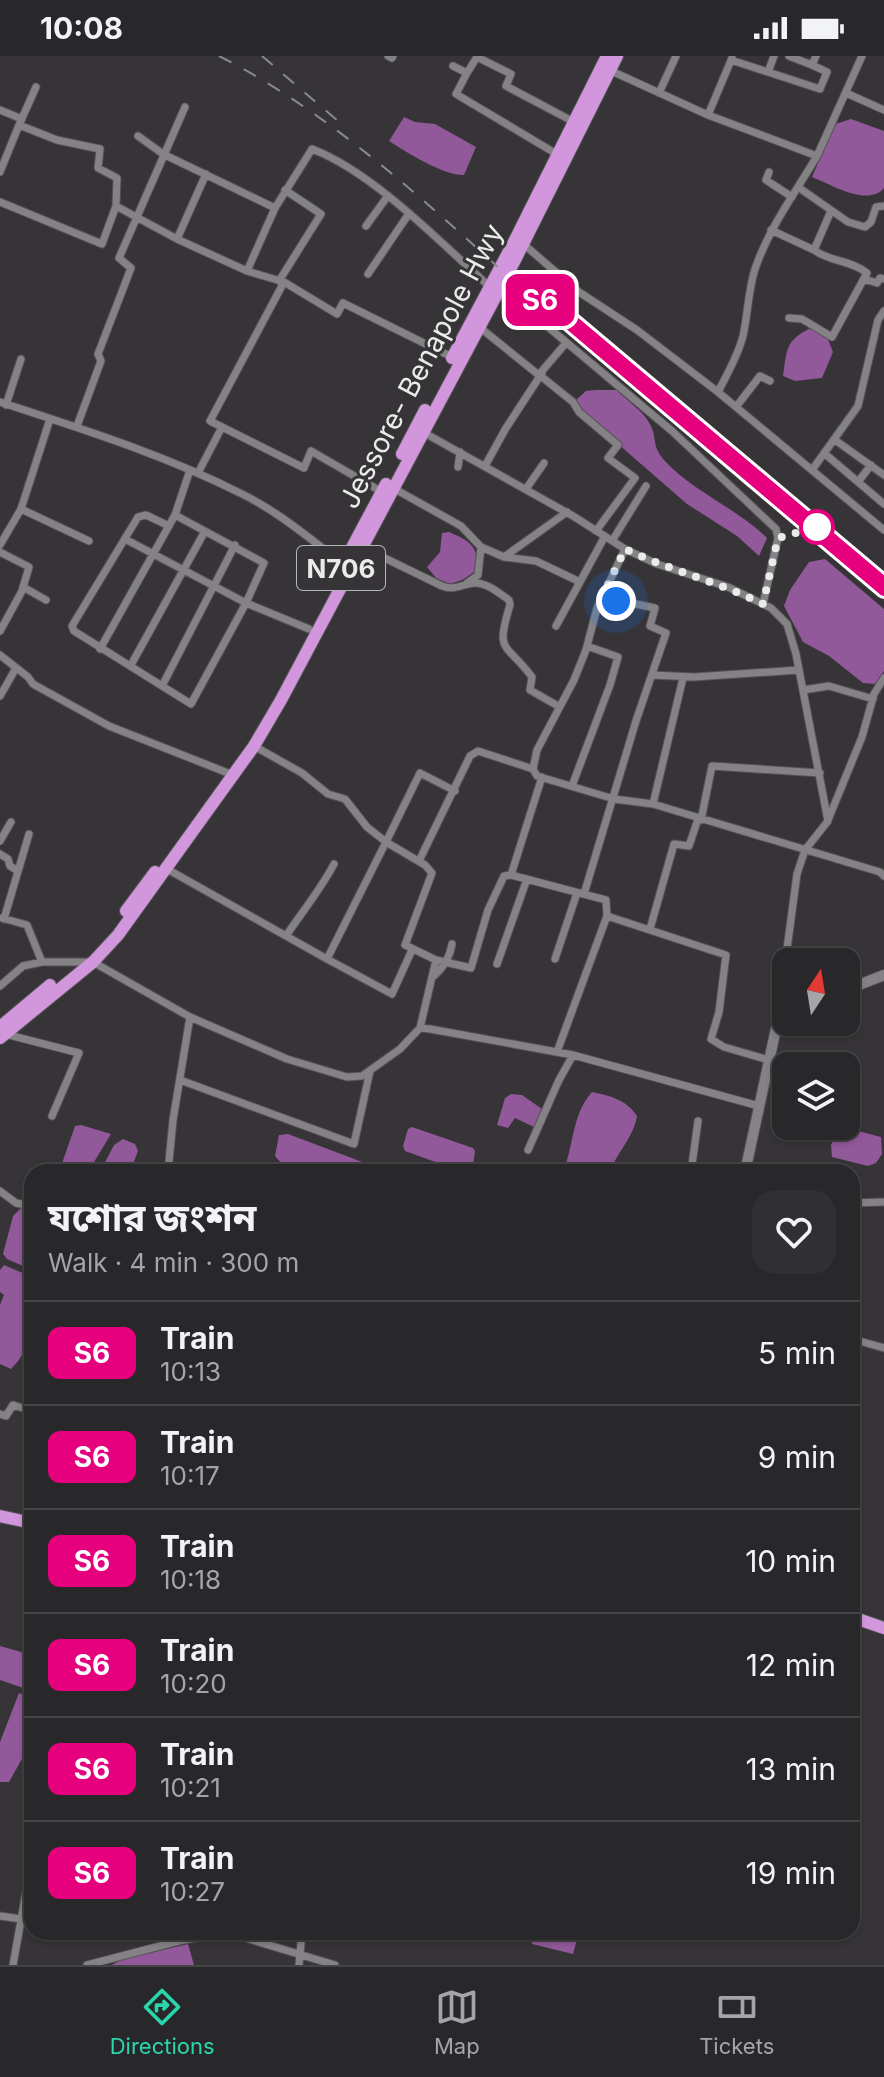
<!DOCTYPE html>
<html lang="en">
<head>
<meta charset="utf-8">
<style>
  body { margin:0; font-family:Inter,"Noto Sans Bengali",sans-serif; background:#302f31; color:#f1f3f6; height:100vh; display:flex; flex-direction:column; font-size:30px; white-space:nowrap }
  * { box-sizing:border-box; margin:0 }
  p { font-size:26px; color:#a5a5a8 }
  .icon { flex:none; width:44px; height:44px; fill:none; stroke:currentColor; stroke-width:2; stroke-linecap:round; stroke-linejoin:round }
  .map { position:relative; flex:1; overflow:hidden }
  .details { position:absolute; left:24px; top:1108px; width:836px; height:776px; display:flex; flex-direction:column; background:#282729; border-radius:24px; box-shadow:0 2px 6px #0004,0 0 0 2px #444446 }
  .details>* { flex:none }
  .badge { padding:0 16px; border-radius:12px; font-size:28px; line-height:52px }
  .needle { width:52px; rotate:12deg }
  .controls { position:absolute; left:772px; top:892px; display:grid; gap:16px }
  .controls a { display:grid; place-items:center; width:88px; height:88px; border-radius:16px; background:#282729; box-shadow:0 2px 6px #0004,0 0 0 2px #444446; font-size:40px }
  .you { position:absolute; width:40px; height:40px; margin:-20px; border:6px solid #fff; border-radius:50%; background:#1a73e8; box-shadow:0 0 0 12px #1a73e833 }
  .map>.badge { position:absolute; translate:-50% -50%; box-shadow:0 0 0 4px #fff }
  .round { display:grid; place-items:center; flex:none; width:84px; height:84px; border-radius:24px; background:#302f31 }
  .head { display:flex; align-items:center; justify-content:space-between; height:136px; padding:0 24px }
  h1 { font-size:38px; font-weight:700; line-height:60px }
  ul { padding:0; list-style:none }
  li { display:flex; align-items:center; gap:24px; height:104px; padding:0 24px; border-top:2px solid #444446 }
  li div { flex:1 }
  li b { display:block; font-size:30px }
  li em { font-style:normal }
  li .badge { min-width:88px; font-weight:700; text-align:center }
  .status { display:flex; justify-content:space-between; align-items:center; height:56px; padding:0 40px; background:#282729; direction:ltr }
  .status svg { height:22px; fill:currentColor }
  .menu { display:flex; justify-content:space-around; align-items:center; height:112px; border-top:2px solid #444446; background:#282729; font-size:22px; color:#a5a5a8 }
  .menu a { display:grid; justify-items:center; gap:4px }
  .menu .on { color:#2ad5ac }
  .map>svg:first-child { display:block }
  .water { fill:#91589a }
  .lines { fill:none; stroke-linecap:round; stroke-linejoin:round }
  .street-casing { stroke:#545254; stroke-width:9 }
  .secondary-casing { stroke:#545254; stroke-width:12 }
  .highway-casing { stroke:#545254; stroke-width:14 }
  .street { stroke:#858285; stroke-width:7 }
  .secondary { stroke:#858285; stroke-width:10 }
  .highway { stroke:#d196db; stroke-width:12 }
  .rail { stroke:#8a898b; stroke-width:2; stroke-dasharray:14 14; stroke-linecap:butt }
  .line-casing { stroke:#fff; stroke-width:18 }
  .line { stroke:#e6007e; stroke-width:12 }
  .walk { stroke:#ecebec; stroke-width:8; stroke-dasharray:0 14.4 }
  .stop-dot { fill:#fff; stroke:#e6007e; stroke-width:4 }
  .labels { text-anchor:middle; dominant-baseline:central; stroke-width:6; stroke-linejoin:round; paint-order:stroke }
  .shield { fill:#363437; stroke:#b5b4b6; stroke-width:2 }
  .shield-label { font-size:26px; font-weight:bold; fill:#ecebec }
  .street-label { font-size:28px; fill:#ecebec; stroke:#363437 }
</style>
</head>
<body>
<div class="status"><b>10:08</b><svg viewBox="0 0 49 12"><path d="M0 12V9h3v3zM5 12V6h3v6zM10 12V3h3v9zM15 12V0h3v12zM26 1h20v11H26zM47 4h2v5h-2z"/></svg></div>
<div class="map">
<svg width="884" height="1909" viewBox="0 0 884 1909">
  <rect width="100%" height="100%" fill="#363437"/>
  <path class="water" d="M404,61L415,66L435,68L476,91L464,119C444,120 406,96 389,85Z
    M851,63L884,75V132C868,151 832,129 812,121L835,68Z
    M811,272L827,281L833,296L822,322L795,325L783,320C787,294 785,284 811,272Z
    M595,334H617C627,345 645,356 651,370C657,384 652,390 664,404C692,435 738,453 767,482L759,500L737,480L687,448L618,388L603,371L585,360L576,344L586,335Z
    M449,476C470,485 479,490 477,514L462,524L450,528L436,522L427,511L440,496L442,477Z
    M825,503L884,553V615L876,628L863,627L829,600L803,586L784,550L790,534L809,506Z
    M592,1036C610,1040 626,1043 637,1060C634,1080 619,1094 611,1113L613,1116H563C574,1089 572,1058 592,1036Z
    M511,1038L522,1039L542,1053L536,1072L515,1062L508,1072L497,1069L505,1042Z
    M81,1069L111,1078L88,1116H59L75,1070Z
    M839,1070L881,1081L882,1098L876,1107L868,1110L832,1101L831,1089Z
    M412,1071L473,1092L475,1095L472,1116H463L405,1095L403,1090L408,1073Z
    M288,1078L365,1107L364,1116C338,1116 292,1124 275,1100L279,1079Z
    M123,1083L135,1088L138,1095L130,1116H100L114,1089Z
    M24,1149L32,1151V1214L7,1203L3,1198L13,1160Z
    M4,1209L32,1221C32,1255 37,1288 11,1313L0,1308V1249L4,1239L0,1236V1214Z
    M0,1590L32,1599V1635L0,1624Z
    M19,1637L32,1642V1705L23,1701L9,1726H0V1686Z
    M532,1876H579L573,1898L532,1888Z
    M188,1888L194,1909H112L120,1904Z"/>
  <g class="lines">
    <g class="street-casing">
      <path id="street" d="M388,0L392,2L393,0
        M789,0L812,9L816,0
        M731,4L820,33L827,16L812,9
        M453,10L467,17L456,38L560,100
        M607,13L708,59L817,100L862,0
        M768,16L774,0
        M467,17L477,1L511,18L506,30L574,66
        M36,31L19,69L57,84L100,93L98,112L117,122L116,150L177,183L247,215L284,226L337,258L343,247L454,302
        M659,37L676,0
        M846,37L884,54
        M0,54L22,63
        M708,59L732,2
        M138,80L163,98L275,152
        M0,116L19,69
        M769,116L766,124L792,141
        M798,131L848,166L865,171L871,166L876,151L884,150
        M0,146L102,188L116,150
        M366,170L387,141
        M771,174L814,194L831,155
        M177,183L206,118
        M521,186L579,236L637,274L718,336L884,474
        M247,215L275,152L312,93C373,116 441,187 490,231
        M368,218L408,159
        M864,223L877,227L880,222L884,223
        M279,225L321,158L285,134
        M284,226L210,365L304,412L311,395L382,436
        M498,229L672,375L776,473L778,482L763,548
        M789,262L802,263L832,281L867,217C851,204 830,206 814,194
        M478,270L540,320L506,372L485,410
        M566,287L542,315V321L573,346L579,356L618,389L608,402L635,422L596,475
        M718,336C727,318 738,300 743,280C748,258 748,235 755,213C769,172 795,137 817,100
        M0,346C82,373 165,399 242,438C279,456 311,484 344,508
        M6,349L21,303
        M736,351L760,320L770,325
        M77,370L101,305L98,298L131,212L119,202L185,51
        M421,375L573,460L625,493L657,508L728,531L771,552L787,568L796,598L828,765L805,794L797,818L777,968
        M835,384L884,419
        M824,397L884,448
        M458,411L460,396
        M812,414L858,350L878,264L884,255
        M198,417L222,371
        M858,426L871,409
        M393,432L461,470L481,491L504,501L536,505L580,526
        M526,433L544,407
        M21,453L89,485
        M169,470L146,459L138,461L72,570L74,575L191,648L246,547L309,573
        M125,483L246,547L264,507L175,459
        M612,485L646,430
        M0,489L21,453L50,363
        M362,491L442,530C455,535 462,528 474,527C486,526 499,537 509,544L510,549C495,598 505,585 532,621L530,634L558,650
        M625,493L597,552L586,594L574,624L537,694L533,713L537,720L614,743L653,748L880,816L884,820
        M0,496L29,511L22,535L0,575
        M504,501L567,456
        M467,527L478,519L481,491
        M23,531L46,544
        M556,570L605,480
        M100,593L175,459L190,414
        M0,599L28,621L33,628L109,670L228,717
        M131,609L205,475
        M652,619L694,621L799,614
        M162,630L235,489
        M803,634L829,630L873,643
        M0,640L16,612
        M254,690L302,717L328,738L345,743L367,771L386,786L327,903L392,938L412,894
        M542,721L511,819L606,844L607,860L557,996
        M572,730L610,629L618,601L587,590
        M653,748L683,622
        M701,764L712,710L820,717
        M828,764L862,681L874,638L884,622
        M0,785L11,766
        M0,798L8,803L10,810L18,815
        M419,805L470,700L478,695L533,713
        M167,813L327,903
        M584,838L636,665L666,577L650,570L655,552L602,541
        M607,860L726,899L719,956L711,983L724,991L769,1004
        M2,862L27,869L42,906
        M4,863L29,778
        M650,873L674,788L689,790L698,763
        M286,880C302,856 321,833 334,808
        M555,903L577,837
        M436,904L471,912L488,854L504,820L511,819
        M497,908L527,823
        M434,920C444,911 450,901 452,888
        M0,930L23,910L42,906H93L190,961L287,1003L347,1021L362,1020L400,993L420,972L430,973L573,999L759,1050
        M420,972L436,904L405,889L432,817L425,809L386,786L420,717L455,735
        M5,978L79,997L52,1060
        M180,1024L354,1088L370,1015
        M528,1094L559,1024L573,999
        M168,1116L173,1064L190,961
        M691,1116L698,1065
        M0,1135L16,1147L32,1150
        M852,1147L884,1146
        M852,1283L884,1292
        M0,1358L6,1360L13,1349L29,1354L32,1346
        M0,1860L21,1863
        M13,1909L26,1836
        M87,1909L183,1884L229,1877L335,1909
        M299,1909L302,1876"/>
    </g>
    <g class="secondary-casing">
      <path id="secondary" d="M846,934L884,919
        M745,1116L777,968L786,963"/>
    </g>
    <g class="highway-casing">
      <path id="highway" d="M452,302L516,182L607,0
        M402,398L425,354
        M340,514L386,428
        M126,855L155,816
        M0,971L50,929
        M0,982L93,906L118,879L254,690L281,644L514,206L617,0
        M0,1460L32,1467
        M852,1561L884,1572"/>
    </g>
    <use href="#street" class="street"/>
    <use href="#secondary" class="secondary"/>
    <use href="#highway" class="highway"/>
    <path class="rail" d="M219,0C347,65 455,174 561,268C667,362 776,453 884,544
      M262,0L338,65
      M710,381L884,527"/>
  </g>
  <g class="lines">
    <g class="line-casing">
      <path id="line" d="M884,527L568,261L539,242L884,534"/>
    </g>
    <use href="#line" class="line"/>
    <path class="walk" d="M616,545L602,541L625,493C670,514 718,526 763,548L778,482L817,471"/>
  </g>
  <circle class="stop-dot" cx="817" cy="471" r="16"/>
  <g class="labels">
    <rect class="shield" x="297" y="490" width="88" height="44" rx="6"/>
    <g class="shield-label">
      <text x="341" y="512">N706</text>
    </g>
    <g class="street-label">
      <text transform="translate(421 310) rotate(-62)">Jessore- Benapole Hwy</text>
    </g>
  </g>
</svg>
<div class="controls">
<a><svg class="needle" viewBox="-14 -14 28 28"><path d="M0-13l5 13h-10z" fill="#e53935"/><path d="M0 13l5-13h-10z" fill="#a5a5a8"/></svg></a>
<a><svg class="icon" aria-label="layers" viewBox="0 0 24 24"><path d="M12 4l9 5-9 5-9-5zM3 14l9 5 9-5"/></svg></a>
</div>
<div class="you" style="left:616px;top:545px"></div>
<b class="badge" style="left:540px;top:244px;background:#e6007e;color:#fff">S6</b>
<section class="details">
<div class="head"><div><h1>যশোর জংশন</h1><p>Walk · 4 min · 300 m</p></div><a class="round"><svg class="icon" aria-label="heart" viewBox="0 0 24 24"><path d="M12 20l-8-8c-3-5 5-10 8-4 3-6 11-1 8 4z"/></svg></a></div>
<ul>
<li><span class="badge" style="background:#e6007e;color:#fff">S6</span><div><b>Train</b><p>10:13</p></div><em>5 min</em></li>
<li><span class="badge" style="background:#e6007e;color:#fff">S6</span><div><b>Train</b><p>10:17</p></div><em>9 min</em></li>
<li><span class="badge" style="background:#e6007e;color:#fff">S6</span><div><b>Train</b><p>10:18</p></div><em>10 min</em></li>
<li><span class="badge" style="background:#e6007e;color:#fff">S6</span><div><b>Train</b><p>10:20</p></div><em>12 min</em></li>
<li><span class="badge" style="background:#e6007e;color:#fff">S6</span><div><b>Train</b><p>10:21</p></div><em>13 min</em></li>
<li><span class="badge" style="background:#e6007e;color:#fff">S6</span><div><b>Train</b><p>10:27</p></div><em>19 min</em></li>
</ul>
</section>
</div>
<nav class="menu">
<a class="on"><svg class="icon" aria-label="directions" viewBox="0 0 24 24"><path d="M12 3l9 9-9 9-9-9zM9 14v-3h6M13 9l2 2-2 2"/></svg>Directions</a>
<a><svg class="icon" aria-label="map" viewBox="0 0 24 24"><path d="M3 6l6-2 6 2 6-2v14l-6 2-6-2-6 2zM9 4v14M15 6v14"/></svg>Map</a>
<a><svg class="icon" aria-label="tickets" viewBox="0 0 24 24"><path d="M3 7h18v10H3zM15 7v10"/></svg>Tickets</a>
</nav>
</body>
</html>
